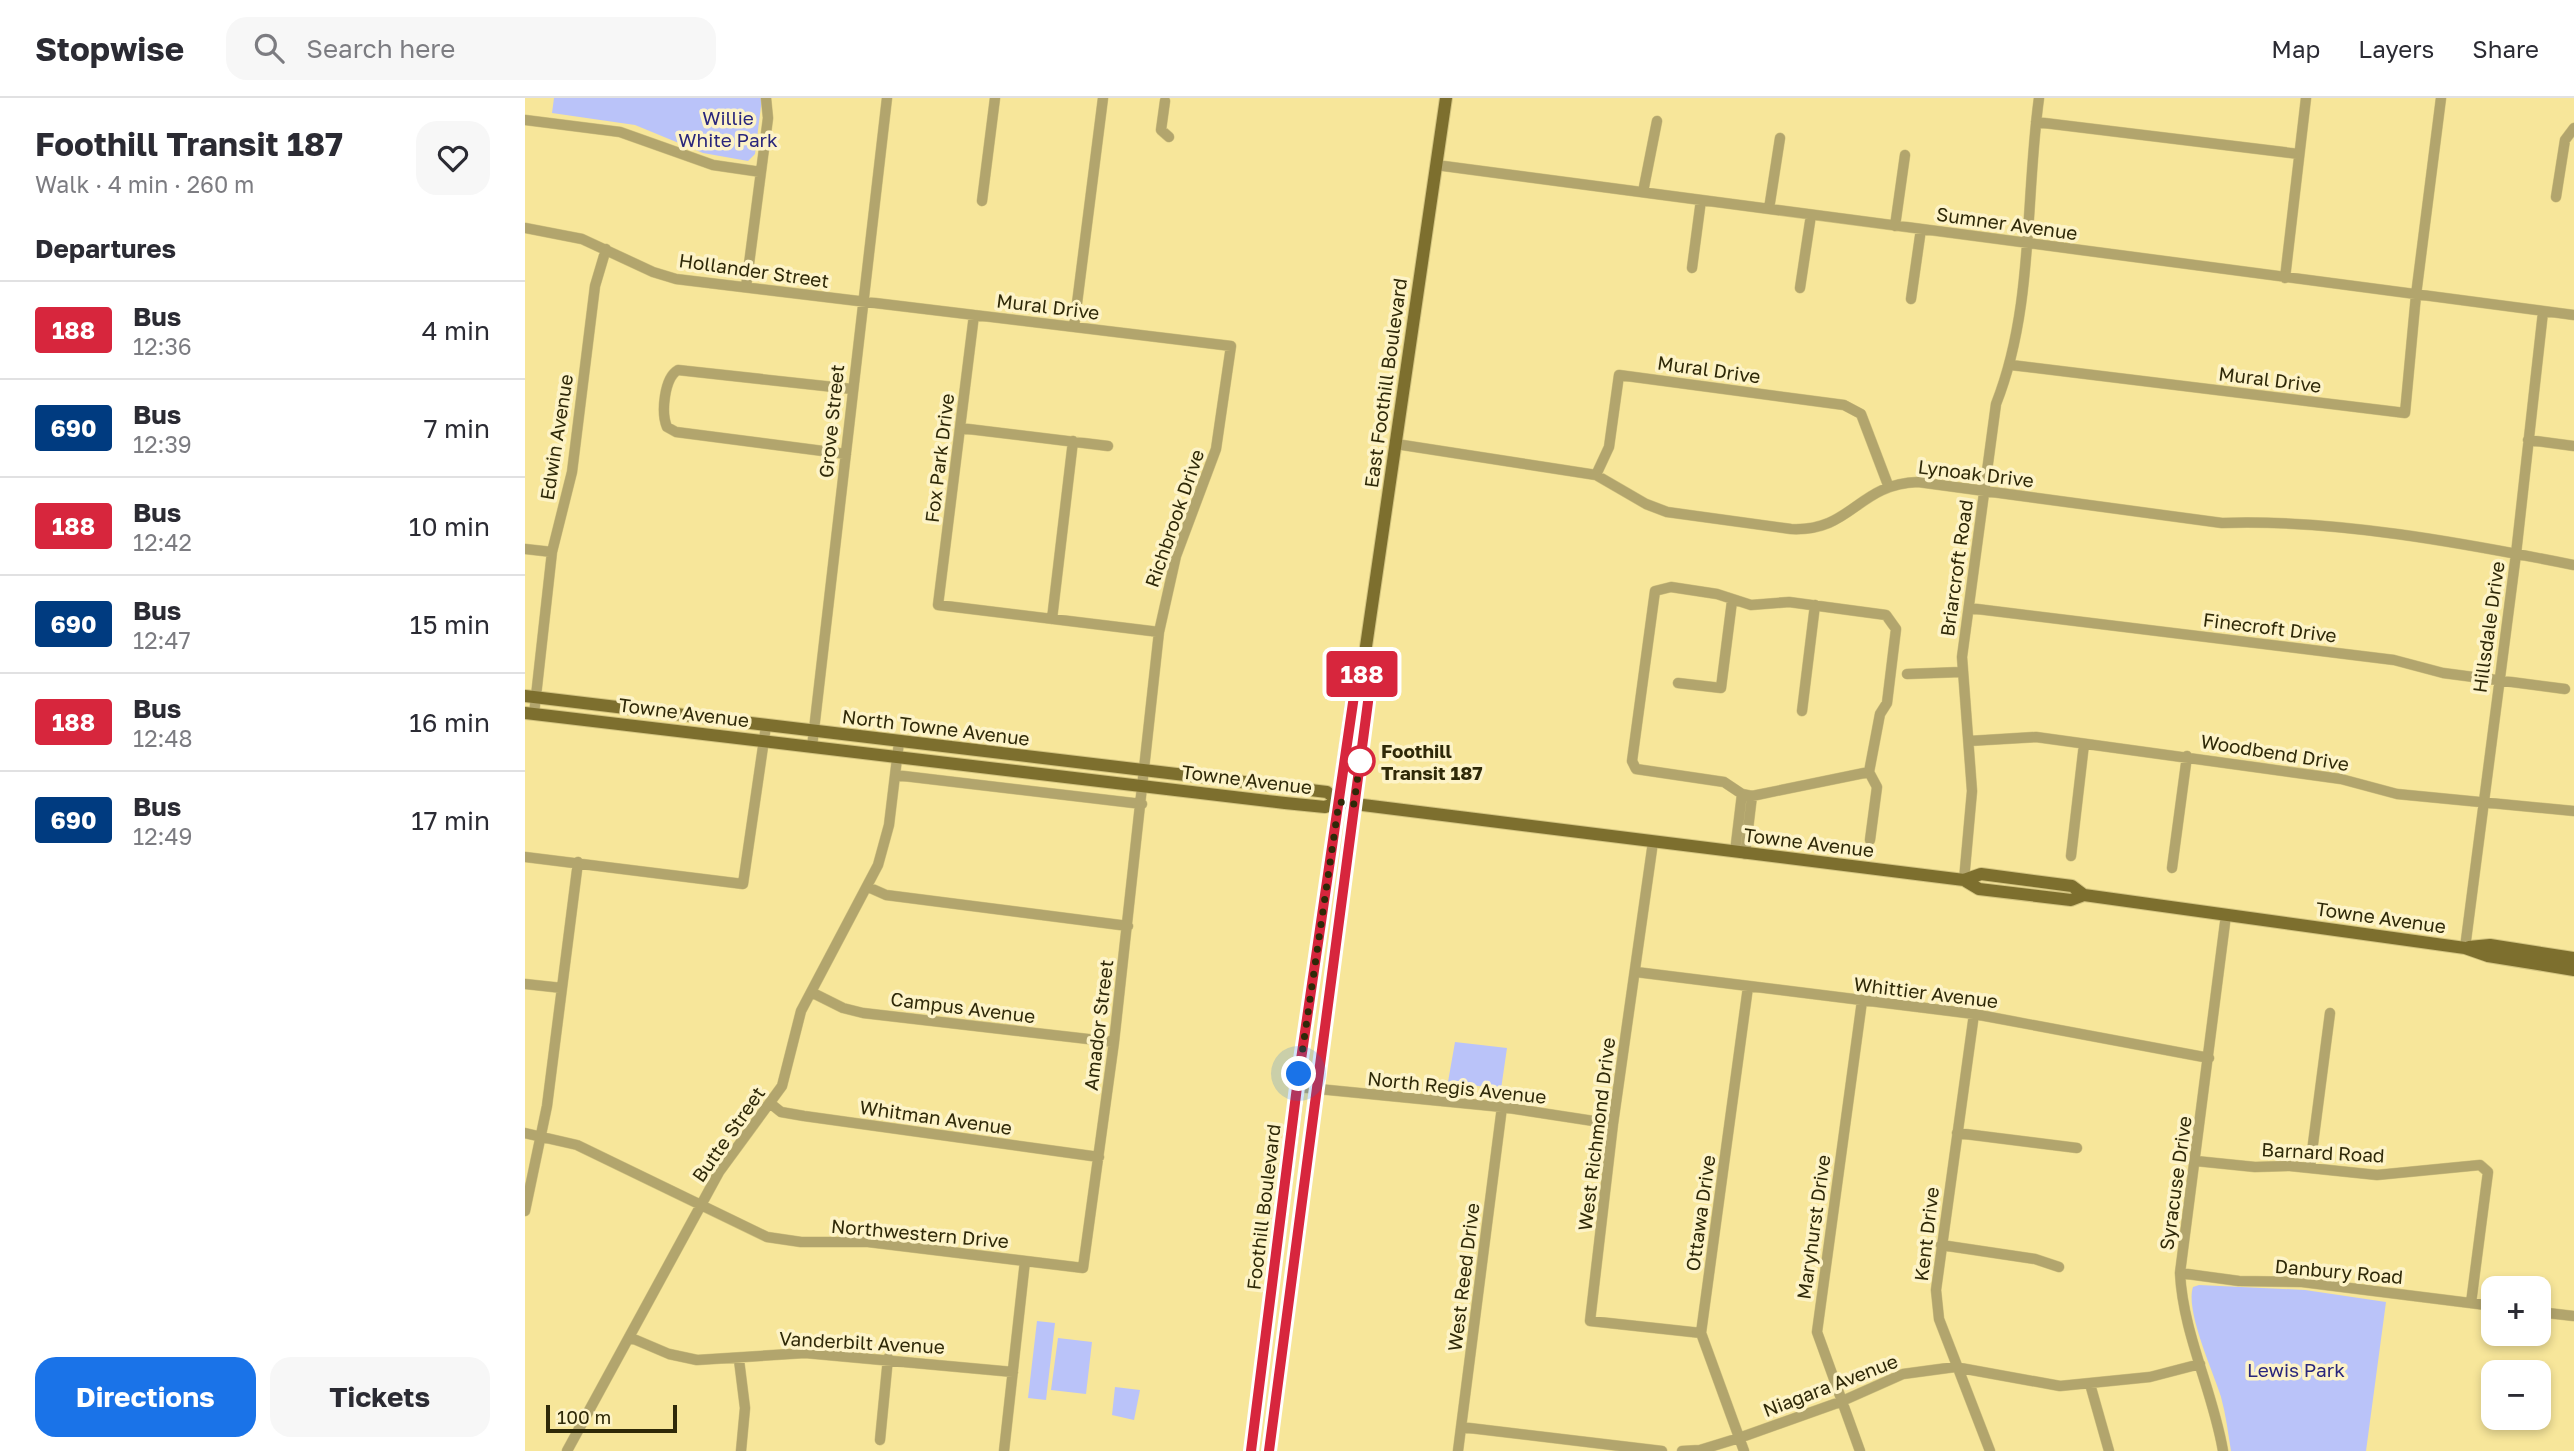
<!DOCTYPE html>
<html lang="en">
<head>
<meta charset="utf-8">
<style>
  body { margin:0; font-family:"Golos Text",sans-serif; background:#f7f7f7; color:#2b2b33; height:100vh; display:flex; flex-direction:column; font-size:26px; white-space:nowrap }
  * { box-sizing:border-box; margin:0 }
  p { font-size:23px; color:#7c7c81 }
  .icon { flex:none; width:38px; height:38px; fill:none; stroke:currentColor; stroke-width:2; stroke-linecap:round; stroke-linejoin:round }
  .map { position:relative; flex:1; overflow:hidden }
  .details { display:flex; flex-direction:column; background:#fff; width:525px }
  .details>* { flex:none }
  .badge { padding:0 14px; border-radius:5px; font-size:24px; line-height:46px }
  .buttons { position:absolute; left:1956px; top:1178px; display:grid; gap:14px }
  .buttons a { display:grid; place-items:center; width:70px; height:70px; border-radius:14px; background:#fff; box-shadow:0 4px 10px #0003; font-size:35px }
  .scale { position:absolute; left:21px; bottom:18px; width:131px; box-sizing:border-box; padding-left:7px; border:4px solid #2f2908; border-top:0; font-size:19px; line-height:24px; white-space:nowrap; color:#2f2908; -webkit-text-stroke:5px #fdf3c7; paint-order:stroke }
  .you { position:absolute; width:35px; height:35px; margin:-18px; border:5px solid #fff; border-radius:50%; background:#1a73e8; box-shadow:0 0 0 10px #1a73e833 }
  .map>.badge { position:absolute; translate:-50% -50%; box-shadow:0 0 0 4px #fff }
  h2 { padding:0 35px; font-size:26px; line-height:63px }
  .round { display:grid; place-items:center; flex:none; width:74px; height:74px; border-radius:21px; background:#f7f7f7 }
  .summary { display:flex; align-items:center; justify-content:space-between; height:119px; padding:0 35px }
  h1 { font-size:33px; font-weight:700; line-height:52px }
  .action { display:flex; gap:14px; margin-top:auto; padding:14px 35px }
  .action a { flex:1; height:80px; border-radius:21px; background:#1a73e8; color:#fff; font-size:28px; font-weight:700; line-height:80px; text-align:center }
  .action a+a { background:#f7f7f7; color:#2b2b33 }
  ul { padding:0; list-style:none }
  li { display:flex; align-items:center; gap:21px; height:98px; padding:0 35px; border-top:2px solid #e1e1e2 }
  li div { flex:1 }
  li b { display:block; font-size:26px }
  li em { font-style:normal }
  li .badge { min-width:77px; font-weight:700; text-align:center }
  header { display:flex; align-items:center; gap:42px; box-sizing:border-box; height:98px; padding:0 35px; background:#fff; border-bottom:2px solid #e1e1e2 }
  header strong { font-size:33px }
  nav { display:flex; gap:38px; margin-inline-start:auto; font-size:24px }
  .search { width:490px; height:63px; background:#f7f7f7; display:flex; align-items:center; gap:18px; box-sizing:border-box; padding:0 24px; border-radius:21px; color:#7c7c81; font-size:26px }
  main { display:flex; flex:1; min-height:0 }
  .map>svg:first-child { display:block }
  .green { fill:#bac3f9 }
  .lines { fill:none; stroke-linecap:round; stroke-linejoin:round }
  .minor-casing { stroke:#d3c480; stroke-width:11 }
  .major-casing { stroke:#d3c480; stroke-width:14 }
  .minor { stroke:#b2a56d; stroke-width:10 }
  .major { stroke:#7d6f2e; stroke-width:12 }
  .line-casing { stroke:#fff; stroke-width:16 }
  .line { stroke:#d7263d; stroke-width:10 }
  .walk { stroke:#2f2908; stroke-width:7; stroke-dasharray:0 12.6 }
  .stop-dot { fill:#fff; stroke:#d7263d; stroke-width:3.5 }
  .labels { text-anchor:middle; dominant-baseline:central; stroke-width:7; stroke-linejoin:round; paint-order:stroke }
  .park-label { font-size:19px; fill:#29267c; stroke:#fdf3c7 }
  .street-label { font-size:19px; fill:#2f2908; stroke:#fdf3c7 }
  .stop-label { font-size:19px; font-weight:bold; fill:#2f2908; stroke:#fdf3c7; text-anchor:start }
</style>
</head>
<body>
<header>
<strong>Stopwise</strong>
<div class="search"><svg class="icon" aria-label="search" viewBox="0 0 24 24"><circle cx="10" cy="10" r="6"/><path d="M15 15l6 6"/></svg>Search here</div>
<nav><a>Map</a><a>Layers</a><a>Share</a></nav>
</header>
<main>
<section class="details">
<div class="summary"><div><h1>Foothill Transit 187</h1><p>Walk · 4 min · 260 m</p></div><a class="round"><svg class="icon" aria-label="heart" viewBox="0 0 24 24"><path d="M12 20l-8-8c-3-5 5-10 8-4 3-6 11-1 8 4z"/></svg></a></div>
<h2>Departures</h2>
<ul>
<li><span class="badge" style="background:#d7263d;color:#fff">188</span><div><b>Bus</b><p>12:36</p></div><em>4 min</em></li>
<li><span class="badge" style="background:#003b80;color:#fff">690</span><div><b>Bus</b><p>12:39</p></div><em>7 min</em></li>
<li><span class="badge" style="background:#d7263d;color:#fff">188</span><div><b>Bus</b><p>12:42</p></div><em>10 min</em></li>
<li><span class="badge" style="background:#003b80;color:#fff">690</span><div><b>Bus</b><p>12:47</p></div><em>15 min</em></li>
<li><span class="badge" style="background:#d7263d;color:#fff">188</span><div><b>Bus</b><p>12:48</p></div><em>16 min</em></li>
<li><span class="badge" style="background:#003b80;color:#fff">690</span><div><b>Bus</b><p>12:49</p></div><em>17 min</em></li>
</ul>
<div class="action"><a>Directions</a><a>Tickets</a></div>
</section>
<div class="map">
<svg width="2049" height="1353" viewBox="0 0 2049 1353">
  <rect width="100%" height="100%" fill="#f7e69a"/>
  <path class="green" d="M29,0H237L230,56L223,63L178,55L110,27L27,15Z
    M930,944L982,950L976,991L923,984Z
    M1674,1187L1780,1192L1861,1204L1841,1353H1706C1703,1335 1701,1317 1696,1299C1688,1273 1660,1213 1668,1189Z
    M512,1223L530,1225L521,1302L503,1300Z
    M533,1240L567,1244L561,1296L526,1292Z
    M590,1289L615,1292L609,1322L587,1317Z"/>
  <g class="lines">
    <g class="minor-casing">
      <path id="minor" d="M640,3L636,32L644,39
        M0,22L95,34L188,67L236,74
        M1511,24L1774,56
        M911,67L2049,217
        M1118,94L1132,23
        M2031,99L2040,42L2049,30
        M457,103L470,0
        M1244,111L1255,40
        M1370,128L1380,57
        M0,130L57,141L128,174L151,181L706,248L691,351L651,458L634,534L589,944L558,1170L343,1144H276L242,1139L52,1047L0,1035
        M1167,170L1176,102
        M1760,180L1781,0
        M221,189L243,20L241,0
        M1275,190L1286,117
        M1386,201L1396,131
        M449,217L413,507L634,534
        M549,229L578,0
        M1486,267L1880,315L1891,197L1916,0
        M435,330L583,348
        M2003,342L2049,348
        M871,346L1071,377L1121,406L1142,414L1266,431C1327,434 1332,386 1393,384L1697,425C1810,421 1938,445 2049,467
        M321,356L151,334L142,329C136,315 139,280 153,272L327,291
        M1071,377L1084,349L1094,277L1319,307L1336,316L1363,387
        M0,451L27,454
        M1146,489L1192,496L1226,507L1264,504L1361,517L1371,531L1362,605L1355,616L1344,674L1227,698L1217,696L1199,684L1111,671L1107,663L1130,493Z
        M1444,510L1869,562L1918,575L2040,591
        M527,521L548,343
        M1382,576L1436,574
        M1153,585L1196,590L1207,503
        M1277,613L1290,507
        M9,616L27,454L47,374L70,188L81,151
        M1444,643L1511,639L1816,681L1872,696L2049,713
        M287,649L362,0
        M1344,674L1352,689L1345,742
        M370,677L617,706
        M1128,744L1088,1026L1065,1223L1176,1235
        M1210,754L1217,696
        M1220,756L1227,698
        M1546,758L1559,646
        M0,759L218,786L241,628
        M1647,770L1662,658
        M1439,782L1447,693L1437,559L1471,306C1509,210 1500,101 1514,0
        M343,789L361,797L603,828
        M1940,850L1991,456L2018,214
        M1111,874L1449,916L1684,960
        M0,886L37,890
        M286,894L318,910L338,915L589,944
        M1449,916L1411,1192L1414,1221L1465,1353
        M773,989L977,1009L1088,1026
        M246,1006L256,1014L279,1018L574,1059
        M1432,1035L1552,1050
        M1671,1063L1730,1069L1765,1068L1852,1077L1955,1067L1963,1074L1946,1205
        M1785,1069L1805,915
        M0,1113L22,1008L53,764
        M1416,1147L1510,1161L1534,1169
        M1655,1175L1714,1183L1777,1184L1969,1208
        M2014,1214L2049,1218
        M104,1239L144,1256L172,1262L280,1255L488,1274
        M214,1262L220,1310L216,1353
        M1565,1286L1584,1353
        M936,1329L1137,1353
        M355,1342L363,1260
        M42,1353L194,1074L257,988L276,913L353,767L364,727L374,644
        M479,1353L500,1163
        M933,1353L977,1009
        M1157,1353L1175,1352L1214,1340L1315,1304L1378,1276L1430,1269L1535,1288L1625,1279L1675,1266
        M1219,1353L1176,1235L1223,889
        M1335,1353L1292,1234L1337,903
        M1698,1353C1688,1293 1658,1236 1655,1175L1701,817"/>
    </g>
    <g class="major-casing">
      <path id="major" d="M0,598L802,694L814,704
        M0,615L760,705L800,709L814,704L1439,782L1454,791L1546,802L1559,797
        M1439,782L1456,776L1547,788L1559,797L1940,850L1963,858L2049,872
        M1944,849L1965,847L2049,860
        M726,1353L773,989L829,591L837,576L921,0
        M744,1353L844,593L837,576"/>
    </g>
    <use href="#minor" class="minor"/>
    <use href="#major" class="major"/>
  </g>
  <g class="lines">
    <g class="line-casing">
      <path id="line" d="M726,1353L772,989L830,591L837,576L844,593L843,604L744,1353"/>
    </g>
    <use href="#line" class="line"/>
    <path class="walk" d="M774,976L814,704L829,706L835,663"/>
  </g>
  <circle class="stop-dot" cx="835" cy="663" r="14"/>
  <g class="labels">
    <g class="park-label">
      <text x="203" y="19">Willie<tspan x="203" dy="22">White Park</tspan></text>
      <text x="1771" y="1271">Lewis Park</text>
    </g>
    <g class="street-label">
      <text transform="translate(1482 125) rotate(8)">Sumner Avenue</text>
      <text transform="translate(229 172) rotate(8)">Hollander Street</text>
      <text transform="translate(523 208) rotate(7)">Mural Drive</text>
      <text transform="translate(1184 271) rotate(8)">Mural Drive</text>
      <text transform="translate(1745 281) rotate(7)">Mural Drive</text>
      <text transform="translate(860 285) rotate(-82)">East Foothill Boulevard</text>
      <text transform="translate(306 323) rotate(-84)">Grove Street</text>
      <text transform="translate(31 339) rotate(-81)">Edwin Avenue</text>
      <text transform="translate(414 360) rotate(-83)">Fox Park Drive</text>
      <text transform="translate(1451 375) rotate(7)">Lynoak Drive</text>
      <text transform="translate(649 420) rotate(-71)">Richbrook Drive</text>
      <text transform="translate(1431 470) rotate(-82)">Briarcroft Road</text>
      <text transform="translate(1745 529) rotate(7)">Finecroft Drive</text>
      <text transform="translate(1963 529) rotate(-82)">Hillsdale Drive</text>
      <text transform="translate(159 614) rotate(7)">Towne Avenue</text>
      <text transform="translate(411 629) rotate(7)">North Towne Avenue</text>
      <text transform="translate(1750 654) rotate(9)">Woodbend Drive</text>
      <text transform="translate(722 681) rotate(7)">Towne Avenue</text>
      <text transform="translate(1284 744) rotate(7)">Towne Avenue</text>
      <text transform="translate(1856 819) rotate(8)">Towne Avenue</text>
      <text transform="translate(1401 894) rotate(7)">Whittier Avenue</text>
      <text transform="translate(438 909) rotate(7)">Campus Avenue</text>
      <text transform="translate(573 927) rotate(-83)">Amador Street</text>
      <text transform="translate(932 989) rotate(6)">North Regis Avenue</text>
      <text transform="translate(411 1019) rotate(8)">Whitman Avenue</text>
      <text transform="translate(203 1036) rotate(-55)">Butte Street</text>
      <text transform="translate(1071 1036) rotate(-83)">West Richmond Drive</text>
      <text transform="translate(1798 1054) rotate(3)">Barnard Road</text>
      <text transform="translate(1650 1085) rotate(-82)">Syracuse Drive</text>
      <text transform="translate(738 1109) rotate(-83)">Foothill Boulevard</text>
      <text transform="translate(1175 1115) rotate(-82)">Ottawa Drive</text>
      <text transform="translate(1288 1129) rotate(-82)">Maryhurst Drive</text>
      <text transform="translate(395 1135) rotate(5)">Northwestern Drive</text>
      <text transform="translate(1401 1136) rotate(-83)">Kent Drive</text>
      <text transform="translate(1814 1173) rotate(5)">Danbury Road</text>
      <text transform="translate(938 1179) rotate(-83)">West Reed Drive</text>
      <text transform="translate(337 1244) rotate(3)">Vanderbilt Avenue</text>
      <text transform="translate(1305 1287) rotate(-21)">Niagara Avenue</text>
    </g>
    <g class="stop-label">
      <text x="856" y="652">Foothill<tspan x="856" dy="22">Transit 187</tspan></text>
    </g>
  </g>
</svg>
<div class="buttons">
<a>+</a>
<a>−</a>
</div>
<div class="scale">100 m</div>
<div class="you" style="left:774px;top:976px"></div>
<b class="badge" style="left:837px;top:576px;background:#d7263d;color:#fff">188</b>
</div>
</main>
</body>
</html>
